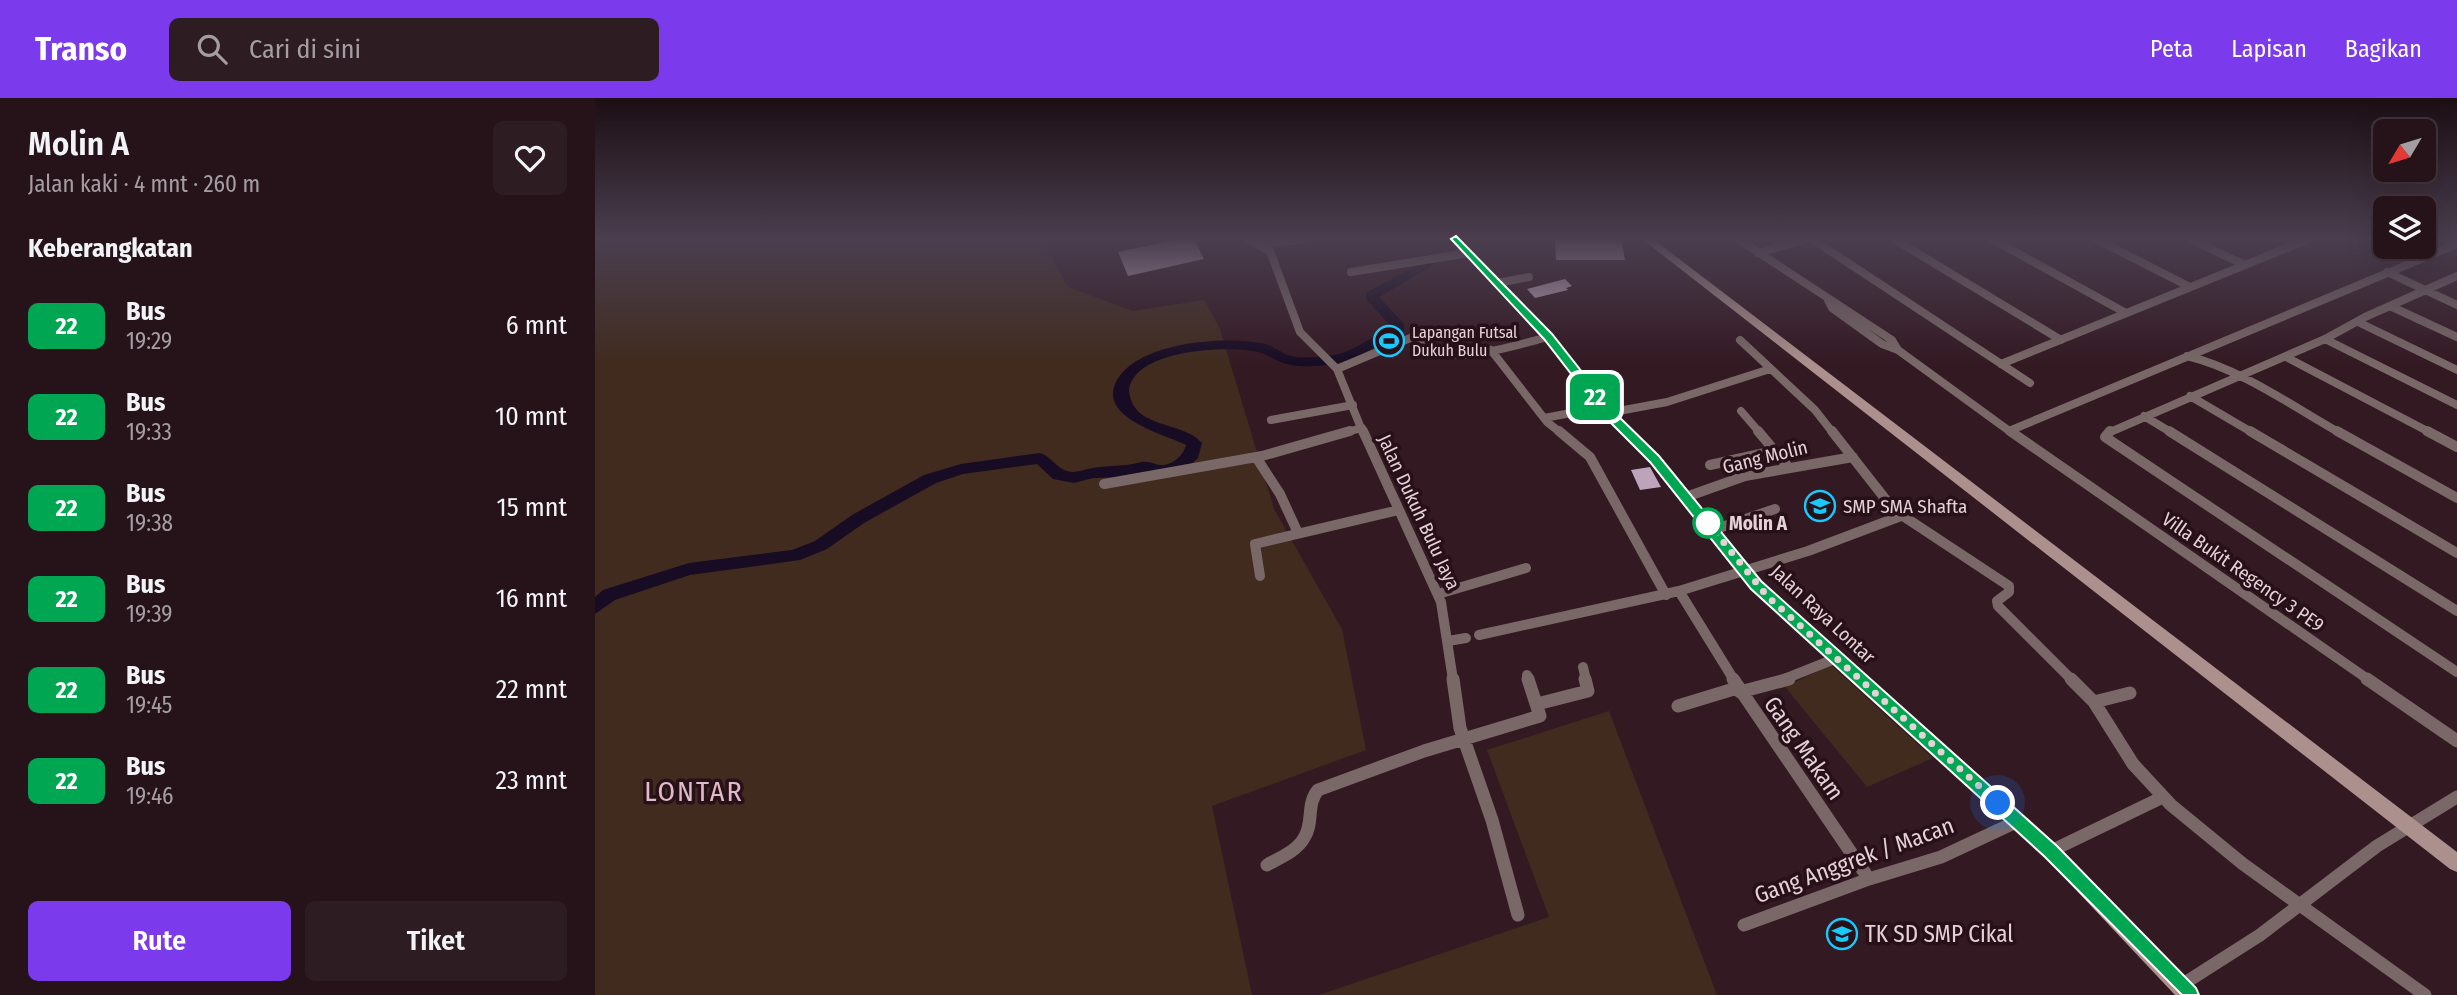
<!DOCTYPE html>
<html lang="id">
<head>
<meta charset="utf-8">
<style>
  body { margin:0; font-family:"Fira Sans Condensed",sans-serif; background:#2e1c23; color:#f1f3f6; height:100vh; display:flex; flex-direction:column; font-size:26px; white-space:nowrap }
  * { box-sizing:border-box; margin:0 }
  p { font-size:23px; color:#a49ea2 }
  .icon { flex:none; width:38px; height:38px; fill:none; stroke:currentColor; stroke-width:2; stroke-linecap:round; stroke-linejoin:round }
  .map { position:relative; flex:1; overflow:hidden }
  .sheet { display:flex; flex-direction:column; background:#26131a; width:595px }
  .sheet>* { flex:none }
  .badge { padding:0 14px; border-radius:10px; font-size:24px; line-height:46px }
  .needle { width:46px; rotate:232deg }
  .tools { position:absolute; left:1778px; top:21px; display:grid; gap:14px }
  .tools a { display:grid; place-items:center; width:63px; height:63px; border-radius:10px; background:#26131a; box-shadow:0 7px 28px #0002,0 0 0 2px #423239; font-size:35px }
  .you { position:absolute; width:35px; height:35px; margin:-18px; border:5px solid #fff; border-radius:50%; background:#1a73e8; box-shadow:0 0 0 10px #1a73e833 }
  .map>.badge { position:absolute; translate:-50% -50%; box-shadow:0 0 0 4px #fff }
  h2 { padding:0 28px; font-size:26px; line-height:63px }
  .round { display:grid; place-items:center; flex:none; width:74px; height:74px; border-radius:10px; background:#2e1c23 }
  .overview { display:flex; align-items:center; justify-content:space-between; height:119px; padding:0 28px }
  h1 { font-size:33px; font-weight:600; line-height:52px }
  .primary-button { display:flex; gap:14px; margin-top:auto; padding:14px 28px }
  .primary-button a { flex:1; height:80px; border-radius:10px; background:#7c3aed; color:#fff; font-size:28px; font-weight:600; line-height:80px; text-align:center }
  .primary-button a+a { background:#2e1c23; color:#f1f3f6 }
  ul { padding:0; list-style:none }
  li { display:flex; align-items:center; gap:21px; height:91px; padding:0 28px }
  li div { flex:1 }
  li b { display:block; font-size:26px }
  li em { font-style:normal }
  li .badge { min-width:77px; font-weight:700; text-align:center }
  header { display:flex; align-items:center; gap:42px; box-sizing:border-box; height:98px; padding:0 35px; background:#7c3aed; color:#fff }
  header strong { font-size:33px }
  nav { display:flex; gap:38px; margin-inline-start:auto; font-size:24px }
  .search { width:490px; height:63px; background:#2e1c23; display:flex; align-items:center; gap:18px; box-sizing:border-box; padding:0 24px; border-radius:10px; color:#a49ea2; font-size:26px }
  main { display:flex; flex:1; min-height:0 }
  .map>svg:first-child { display:block }
  .green { fill:#402b1e }
  .lines { fill:none; stroke-linecap:round; stroke-linejoin:round }
  .river { fill:#170c23; fill-rule:evenodd }
  .building { fill:#bea4ba }
  .street-far2 { stroke:#796867; stroke-width:8 }
  .street-far1 { stroke:#796867; stroke-width:10 }
  .street { stroke:#796867; stroke-width:13 }
  .secondary { fill:#ab908d; fill-rule:evenodd }
  .line { fill:#00a651; stroke:#fff; stroke-width:2 }
  .walk { stroke:#e4d2d7; stroke-width:7; stroke-dasharray:0 12.6 }
  .stop-dot { fill:#fff; stroke:#00a651; stroke-width:3.5 }
  .labels { text-anchor:middle; dominant-baseline:central; stroke-width:7; stroke-linejoin:round; paint-order:stroke }
  .far-poi-label { font-size:16px; fill:#e4d2d7; stroke:#281019; text-anchor:start }
  .street-label { font-size:19px; fill:#e4d2d7; stroke:#281019 }
  .poi-label { font-size:19px; fill:#e4d2d7; stroke:#281019; text-anchor:start }
  .stop-label { font-size:19px; font-weight:bold; fill:#e4d2d7; stroke:#281019; text-anchor:start }
  .near-street-label { font-size:23px; fill:#e4d2d7; stroke:#281019 }
  .near-poi-label { font-size:23px; fill:#e4d2d7; stroke:#281019; text-anchor:start }
  .near-quarter-label { font-size:28px; letter-spacing:2px; fill:#debbc6; stroke:#281019 }
</style>
</head>
<body>
<header>
<strong>Transo</strong>
<div class="search"><svg class="icon" aria-label="search" viewBox="0 0 24 24"><circle cx="10" cy="10" r="6"/><path d="M15 15l6 6"/></svg>Cari di sini</div>
<nav><a>Peta</a><a>Lapisan</a><a>Bagikan</a></nav>
</header>
<main>
<section class="sheet">
<div class="overview"><div><h1>Molin A</h1><p>Jalan kaki · 4 mnt · 260 m</p></div><a class="round"><svg class="icon" aria-label="heart" viewBox="0 0 24 24"><path d="M12 20l-8-8c-3-5 5-10 8-4 3-6 11-1 8 4z"/></svg></a></div>
<h2>Keberangkatan</h2>
<ul>
<li><span class="badge" style="background:#00a651;color:#fff">22</span><div><b>Bus</b><p>19:29</p></div><em>6 mnt</em></li>
<li><span class="badge" style="background:#00a651;color:#fff">22</span><div><b>Bus</b><p>19:33</p></div><em>10 mnt</em></li>
<li><span class="badge" style="background:#00a651;color:#fff">22</span><div><b>Bus</b><p>19:38</p></div><em>15 mnt</em></li>
<li><span class="badge" style="background:#00a651;color:#fff">22</span><div><b>Bus</b><p>19:39</p></div><em>16 mnt</em></li>
<li><span class="badge" style="background:#00a651;color:#fff">22</span><div><b>Bus</b><p>19:45</p></div><em>22 mnt</em></li>
<li><span class="badge" style="background:#00a651;color:#fff">22</span><div><b>Bus</b><p>19:46</p></div><em>23 mnt</em></li>
</ul>
<div class="primary-button"><a>Rute</a><a>Tiket</a></div>
</section>
<div class="map">
<svg width="1862" height="897" viewBox="0 0 1862 897">
  <rect width="100%" height="100%" fill="#331922"/>
  <path class="green" d="M0,141H446L473,189L538,213L609,202L625,231L679,411L747,531L771,652L617,708L657,897H0Z
    M1236,567L1338,660L1272,689L1190,589Z
    M1014,613L1122,897H724L954,819L892,652Z"/>
  <g class="lines">
    <path class="river" d="M833,161L839,165L837,168L784,199L809,226V232C786,245 763,262 736,266C720,269 698,270 683,263C674,259 669,254 658,253C627,248 540,252 534,292C537,332 587,322 607,345L603,360L587,374L568,378L552,374L535,379L498,380L479,385L458,381L442,366L368,376L341,385L269,425L232,451L205,462L95,477L20,502L0,516V499L8,492L94,465L197,452L220,443L257,417L329,377L366,366L445,355C456,358 461,370 472,373C481,376 489,371 498,370C517,367 527,369 547,364C556,362 564,370 573,366C582,363 589,355 591,347C569,336 501,320 522,282C544,244 627,238 666,245C678,247 685,255 696,258C707,261 721,259 733,258C756,256 777,239 796,228L771,201V195Z"/>
  </g>
  <path class="building" d="M584,141H599L609,161L533,178L523,154Z
    M960,141H1026L1030,162H961Z
    M970,181L977,188L971,190L973,192L940,200L932,191Z
    M1055,369L1066,389L1045,392L1036,372Z"/>
  <g class="lines">
    <path class="street-far2" d="M651,141L675,153L705,234L742,271L768,335
      M665,141L678,145L715,141
      M1143,141L1297,242L1303,252
      M1217,141L1435,285
      M1299,141L1466,242
      M1397,141L1531,215
      M1501,141L1595,189
      M1595,141L1650,167
      M1163,155L1212,141
      M756,174L874,155
      M1792,174L1862,207
      M902,185L934,179
      M1233,202L1237,210L1287,246L1303,252L1417,335
      M1795,208L1862,239
      M1763,224L1862,272
      M1730,241L1862,307
      M1145,242L1220,312L1238,335
      M896,252L952,324L966,335
      M1592,258C1646,271 1697,308 1745,335
      M1691,259L1836,335
      M1406,266L1714,141
      M742,271L820,238C829,242 834,250 843,254C869,264 926,246 953,239
      M1595,298L1658,335
      M1146,313L1165,335
      M1013,315L1072,304L1175,271
      M1549,318L1577,335
      M949,320L1009,309
      M676,322L758,307
      M1414,333L1862,146
      M748,335L767,330
      M1513,335L1730,241L1770,219L1862,178"/>
    <path class="street-far1" d="M768,333L846,504L858,582
      M964,333L995,359L1071,497
      M1163,333L1194,370
      M1237,333L1299,412L1414,488V494L1402,503L1403,508L1477,582
      M1415,333L1774,582
      M1515,333L1510,339L1862,574
      M1574,333L1862,513
      M1655,333L1862,455
      M1742,333L1862,400
      M1832,333L1862,349
      M661,359L685,396L703,435
      M1115,367L1179,353
      M509,386L667,358L755,333
      M1091,399L1150,378L1258,359
      M1118,432L1180,411
      M665,478L660,446L804,412
      M1084,493L1139,582
      M843,496L931,470
      M884,537L1084,493L1213,453L1306,418
      M853,543L871,540
      M988,569L991,582
      M932,577L934,582
      M1187,582L1242,560"/>
    <path class="street" d="M858,581L865,630L897,722L923,817
      M1138,581L1274,781
      M1476,581L1499,604L1538,666L1576,707L1648,766L1830,897
      M1772,581L1862,643
      M1145,594L1194,581
      M1499,604L1535,595
      M942,606L993,593L990,581
      M1083,608L1142,590
      M1456,753L1568,699
      M672,767C684,760 702,753 709,740C719,725 711,706 723,692L829,653L945,618L933,581
      M1149,827L1274,781L1346,759L1423,723
      M1585,888L1665,837L1782,748L1862,699"/>
    <path class="secondary" d="M856,141H866L957,237L1017,312L1064,358L1166,483L1462,747L1601,890L1604,897H1580L1450,759L1156,491L1054,364L1009,318L949,241Z
      M1047,141H1058L1862,754V774L1855,771Z"/>
  </g>
  <linearGradient id="sky" x2="0" y2="1"><stop stop-color="#1c0e13"/><stop offset="0.53" stop-color="#4a3e4f"/><stop offset="1" stop-color="#4a3e4f" stop-opacity="0"/></linearGradient>
  <rect width="1862" height="266" fill="url(#sky)"/>
  <path class="line" d="M861,138L957,236L1017,312L1064,358L1166,483L1462,748L1601,890L1604,897H1587L1450,759L1156,491L1055,364L1008,317L949,241L858,143L856,141Z"/>
  <g class="lines">
    <path class="walk" d="M1113,425L1172,498L1403,705"/>
  </g>
  <defs>
    <g id="stadium-ring" transform="scale(1.575)"><circle r="9.5" fill="#281019" stroke="#18cafc" stroke-width="1.5"/><path d="M0-5a6.5 5 0 1 0 0 10a6.5 5 0 1 0 0-10ZM-3.5-1.8h7v3.6h-7Z" fill="#18cafc"/></g>
    <g id="school-ring" transform="scale(1.575)"><circle r="9.5" fill="#281019" stroke="#18cafc" stroke-width="1.5"/><path d="M0-5L7-2L0 1L-7-2ZM-4 1L0 2.5L4 1V4Q0 6-4 4Z" fill="#18cafc"/></g>
  </defs>
  <g fill-rule="evenodd">
    <use href="#stadium-ring" x="794" y="243"/>
    <use href="#school-ring" x="1225" y="408"/>
    <use href="#school-ring" x="1247" y="836"/>
  </g>
  <circle class="stop-dot" cx="1113" cy="425" r="14"/>
  <g class="labels">
    <g class="far-poi-label">
      <text x="817" y="234">Lapangan Futsal<tspan x="817" dy="18">Dukuh Bulu</tspan></text>
    </g>
    <g class="street-label">
      <text transform="translate(1170 359) rotate(-14)">Gang Molin</text>
      <text transform="translate(824 414) rotate(65)">Jalan Dukuh Bulu Jaya</text>
      <text transform="translate(1648 474) rotate(35)">Villa Bukit Regency 3 PE9</text>
      <text transform="translate(1228 516) rotate(43)">Jalan Raya Lontar</text>
    </g>
    <g class="poi-label">
      <text x="1248" y="408">SMP SMA Shafta</text>
    </g>
    <g class="stop-label">
      <text x="1134" y="425">Molin A</text>
    </g>
    <g class="near-street-label">
      <text transform="translate(1209 650) rotate(55)">Gang Makam</text>
      <text transform="translate(1259 762) rotate(-20)">Gang Anggrek / Macan</text>
    </g>
    <g class="near-poi-label">
      <text x="1270" y="836">TK SD SMP Cikal</text>
    </g>
    <g class="near-quarter-label">
      <text x="99" y="693">LONTAR</text>
    </g>
  </g>
</svg>
<div class="tools">
<a><svg class="needle" viewBox="-14 -14 28 28"><path d="M0-13l5 13h-10z" fill="#e53935"/><path d="M0 13l5-13h-10z" fill="#a49ea2"/></svg></a>
<a><svg class="icon" aria-label="layers" viewBox="0 0 24 24"><path d="M12 4l9 5-9 5-9-5zM3 14l9 5 9-5"/></svg></a>
</div>
<div class="you" style="left:1403px;top:705px"></div>
<b class="badge" style="left:1000px;top:299px;background:#00a651;color:#fff">22</b>
</div>
</main>
</body>
</html>
